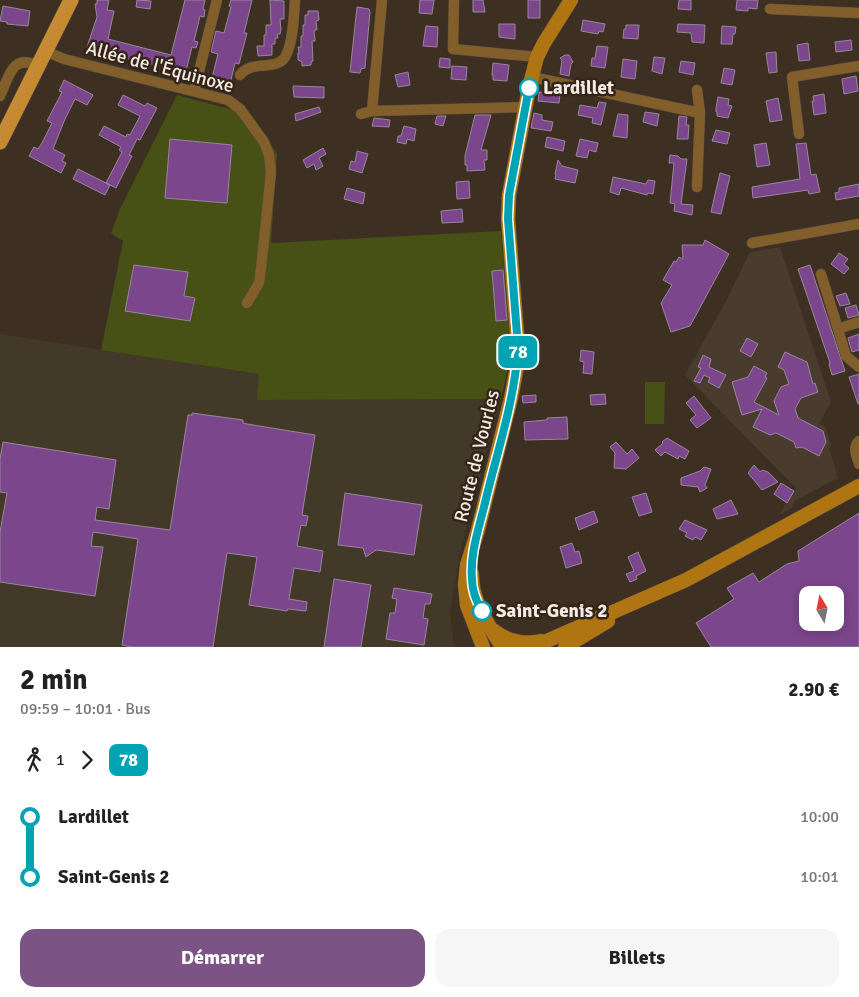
<!DOCTYPE html>
<html lang="fr">
<head>
<meta charset="utf-8">
<style>
  body { margin:0; font-family:Signika,sans-serif; background:#f6f6f6; color:#222; height:100vh; display:flex; flex-direction:column; font-size:19px; white-space:nowrap }
  * { box-sizing:border-box; margin:0 }
  p { font-size:16px; color:#767676 }
  .icon { flex:none; width:28px; height:28px; fill:none; stroke:currentColor; stroke-width:2; stroke-linecap:round; stroke-linejoin:round }
  .map { position:relative; height:647px; overflow:hidden }
  .panel { display:flex; flex-direction:column; background:#fff; flex:1 }
  .panel>* { flex:none }
  .badge { padding:0 10px; border-radius:8px; font-size:18px; line-height:32px }
  .needle { width:32px; rotate:350deg }
  .tools { position:absolute; left:799px; top:586px; display:grid; gap:10px }
  .tools a { display:grid; place-items:center; width:45px; height:45px; border-radius:10px; background:#fff; box-shadow:0 2px 12px #0003; font-size:25px }
  .map>.badge { position:absolute; translate:-50% -50%; box-shadow:0 0 0 2px #fff }
  .legs { display:flex; align-items:center; gap:8px; height:55px; padding:0 20px; font-size:16px }
  .legs p { margin-inline-start:auto }
  .overview { display:flex; align-items:center; justify-content:space-between; height:85px; padding:0 20px }
  h1 { font-size:28px; font-weight:800; line-height:38px }
  .primary-button { display:flex; gap:10px; margin-top:auto; padding:10px 20px }
  .primary-button a { flex:1; height:58px; border-radius:15px; background:#7b5385; color:#fff; font-size:20px; font-weight:800; line-height:58px; text-align:center }
  .primary-button a+a { background:#f6f6f6; color:#222 }
  ul { padding:0 20px; list-style:none }
  li { display:flex; align-items:center; gap:18px; height:60px; font-size:19px }
  li i { display:grid; place-items:center; width:8px; height:100%; margin:0 6px; background:currentColor }
  li i::after { content:''; width:12px; height:12px; margin:-6px; border:4px solid; border-radius:50%; background:#fff }
  li p { margin-inline-start:auto }
  li:first-child i { background:linear-gradient(#0000 50%,currentColor 0) }
  li:last-child i { background:linear-gradient(currentColor 50%,#0000 0) }
  .map>svg:first-child { display:block }
  .industrial { fill:#423928 }
  .education { fill:#493b2d }
  .green { fill:#475015 }
  .building { fill:#7c468c; stroke:#96889a; fill-rule:evenodd }
  .lines { fill:none; stroke-linecap:round; stroke-linejoin:round }
  .street-casing { stroke:#5b4d42; stroke-width:11 }
  .secondary-casing { stroke:#5b4d42; stroke-width:15 }
  .primary-casing { stroke:#5b4d42; stroke-width:16 }
  .street { stroke:#825e2b; stroke-width:10 }
  .secondary { stroke:#af7512; stroke-width:14 }
  .primary { stroke:#c68b32; stroke-width:15 }
  .line-1-casing { stroke:#fff; stroke-width:11 }
  .line-1 { stroke:#00a3b4; stroke-width:8 }
  .stop-1-dot { fill:#fff; stroke:#00a3b4; stroke-width:2.5 }
  .labels { text-anchor:middle; dominant-baseline:central; stroke-width:5; stroke-linejoin:round; paint-order:stroke }
  .street-label { font-size:19px; fill:#f6ebe4; stroke:#342519 }
  .stop-label { font-size:19px; font-weight:bold; fill:#f6ebe4; stroke:#342519; text-anchor:start }
</style>
</head>
<body>
<div class="map">
<svg width="859" height="647" viewBox="0 0 859 647">
  <rect width="100%" height="100%" fill="#3e2f23"/>
  <path class="industrial" d="M0,334L259,374L258,400L501,399L461,548L450,612L454,647H0Z"/>
  <path class="education" d="M780,247L831,402L819,424L825,426L831,445L829,448L838,478L800,498L794,502L792,508L779,515L796,488L685,375L726,301L750,252Z"/>
  <path class="green" d="M177,95L252,115L277,154L271,243L501,231L510,339L507,372L501,399L257,400L259,374L101,350L123,241L111,233L120,209Z
    M645,382H665L664,424H645Z"/>
  <path class="building" d="M97,0H109L107,10L114,11L108,39L171,55L185,0H205L203,9L205,10L204,17L200,16L194,41L198,42L196,48L192,47L186,71L137,61L97,51L98,50L87,47L97,17L95,4H97Z
    M137,0L151,1L150,9L136,7Z
    M231,0H252L244,33H247L239,64L235,63L230,84L212,78L218,54L211,52L216,31L224,33L231,7L229,6Z
    M270,0L284,1V19H280L281,30L280,34H277L278,38H275V44H272V55L258,56L257,46H264V35H266V25H271Z
    M420,0H434L432,14L419,13Z
    M473,0H483L485,12H473Z
    M528,0H540V18H528Z
    M679,0H691V10L678,9Z
    M737,0H758L757,9L748,8V11L736,10Z
    M3,6L30,11L28,26L7,24V22L0,21Z
    M357,7L369,9L370,12L365,68L361,69L360,73L350,72Z
    M308,11H318L319,20L316,21L317,30H314L315,41H312L313,61L311,62V65L302,66V62L298,60V53H299L298,47H301V36H303V25H305V15H308Z
    M583,20L605,24L603,32L599,31L598,34L581,31Z
    M499,24H515V39L499,37Z
    M678,24L705,25L704,43L692,42L691,33L677,32Z
    M626,25H639L638,39L623,38L624,29H626Z
    M426,26L438,27L437,47L423,46Z
    M722,26L736,27L735,34H733L732,44H721Z
    M851,40L852,50L836,52L835,42Z
    M808,43L810,60L799,61L797,45Z
    M597,46L608,47L605,68L591,66L592,58H595Z
    M776,52L777,72L769,73L766,53Z
    M565,55H569L573,62L571,64L569,76L560,74L562,60L560,58Z
    M654,57L665,58L662,74L652,71Z
    M440,58L450,59V68L439,67Z
    M623,59L637,61L635,79L621,77Z
    M681,61L695,63L693,75L679,72Z
    M493,63L509,65L507,81L493,80V75H492Z
    M452,66L467,67L466,80L451,79Z
    M724,68L735,70L732,85L721,83Z
    M408,72L410,85L398,87L395,75Z
    M856,76L858,91L844,94L842,79Z
    M64,80L93,95L87,105L75,99L65,119L53,149L65,155L62,161L66,163L61,173L29,156L34,147L38,149L42,143L52,123L47,121L62,92L59,91Z
    M293,86L324,87V98L294,97Z
    M539,92L560,94L559,103L538,101Z
    M824,94L826,113L814,115L812,101H814L813,96Z
    M123,95L145,106L147,103L157,108L140,140L137,139L129,155L132,156L116,188L106,183L122,152L119,150L121,147L99,135L104,126L126,137L127,134L130,135L140,116L118,105Z
    M718,97L729,99L728,105L732,106L728,118L717,116V112H716V108Z
    M778,98L782,120L770,122L766,101Z
    M599,102L606,103L601,125L592,123L593,118L578,115L580,105L597,108Z
    M319,107L321,112L296,121L295,114Z
    M645,112L659,114L657,126L643,122Z
    M534,113L542,115V120L553,122L551,131L531,128Z
    M618,114L628,115L627,138L613,136Z
    M475,115H491L481,150H487V160H484L485,170L467,171V165H465V156Z
    M437,116H446L443,126L435,124Z
    M679,116L687,117L686,125H689L688,139H677Z
    M374,118L390,120L389,127L372,126Z
    M404,126L416,129L414,141L407,139L406,144L397,142L398,136H401Z
    M716,130L730,133L727,144L712,141Z
    M547,137L565,141L563,151L545,147Z
    M170,139L232,145L227,203L165,198Z
    M580,139L598,143L596,152L589,150L587,158L576,156Z
    M766,143L770,165L757,167L754,145Z
    M806,143L811,175L816,174L820,192L809,194L808,190L753,198L752,187L800,179L796,144Z
    M323,148L326,154L319,158L323,166L316,170L314,164L307,168L303,160Z
    M357,151L368,154L362,173L349,169L351,161L355,162Z
    M670,155L678,156L681,159H687L681,204L693,205L692,215L674,211L675,204L670,203L674,163H669Z
    M558,160L562,166L578,170L575,183L555,179L556,175L555,174Z
    M78,169L110,185L105,195L73,179Z
    M720,173L730,176L721,214L711,212Z
    M613,177L646,184L648,180L655,181L653,194L648,193L647,195L621,188L619,195L610,192Z
    M469,181L470,198L457,199L456,182Z
    M859,184V196L836,200L835,193L839,192V188Z
    M347,188L365,193L363,204L344,199Z
    M462,209L463,222L442,223L441,211Z
    M705,240L729,254L690,326L671,332L661,303L672,285L663,280L674,261L676,262L679,257L683,259L682,245H703Z
    M839,253L848,259L844,264L849,268L844,274L831,264Z
    M134,265L188,272L184,296L195,298L190,321L125,311Z
    M810,265L845,371L832,375L829,364L830,363L798,269Z
    M503,270L507,320L496,321L492,271Z
    M846,293L850,304L840,306L836,296Z
    M856,305L859,315L848,318L845,308Z
    M859,334V350L852,352L848,338Z
    M747,338L758,344L751,357L740,351Z
    M581,350L594,352L592,374L583,373L584,362L580,361Z
    M785,352L807,362L813,384L815,383L818,392L801,398L795,409L798,418L823,431L826,442L819,456L802,447L796,448L794,442L776,433L770,435L753,427L762,409L742,415L732,382L748,377L754,366L767,373L765,377L767,378L754,402L779,415L774,401L781,387L789,384L784,370L778,367Z
    M703,355L711,359L709,367L726,375L719,388L708,382L710,378L704,375L700,383L694,381L701,368L698,367Z
    M859,374V404H858L849,377Z
    M605,394L606,404L591,405L590,395Z
    M536,395V402L523,403L522,396Z
    M694,396L711,418L697,428L690,420L696,415L686,403Z
    M192,413L243,420V423L247,424L315,435L302,515L308,516L306,526L301,525L297,546L323,551L320,572L294,568L289,599L307,602L306,611L288,609L287,611L249,605L257,557L227,553L213,647H133L122,645L138,539L93,532L91,546L103,547L95,596L0,582V532L7,493L0,492V459L3,442L116,460L109,509L97,507L95,520L170,530L188,415H192Z
    M567,417L568,439L525,440L524,422L547,420V418Z
    M667,438L689,451L685,459L679,456L678,459L665,452L661,456L655,450L663,443L662,442Z
    M616,442L627,454L632,449L639,458L626,469L614,468L615,453L610,447Z
    M754,465L760,472L762,470L768,472L778,482L762,490L748,473Z
    M704,467L711,469L705,485L707,488L700,492L698,487L681,485V478L700,471Z
    M781,483L794,491L787,503L774,494Z
    M345,493L422,505L414,555L376,550L366,557L363,548L338,545Z
    M646,493L652,512L639,516L632,497Z
    M731,500L738,514L717,519L713,509Z
    M594,511L598,522L579,530L575,518Z
    M859,513V647H711L696,623L734,599L727,588L753,573L759,582L787,564L799,561L798,551ZM808,595H835V622H808Z
    M685,520L707,530L701,540L695,537L693,540L685,536L687,533L679,529Z
    M572,543L575,552L579,551L582,563L566,568L560,547Z
    M638,552L646,571L636,576L637,579L630,582L626,574L634,571L628,557Z
    M334,579L371,585L361,647H324Z
    M394,588L432,594L430,604H425L423,618L428,619L424,645L386,639L390,613H395L397,599L392,598Z"/>
  <g class="lines">
    <g class="street-casing">
      <path id="street" d="M454,0L453,49L537,57
        M770,9L859,13
        M45,51L64,59L228,100L240,109L264,142L269,155L271,172L261,269L259,283L247,303
        M240,75C252,59 276,72 285,57C293,45 294,15 295,0
        M532,77L700,113L697,187
        M697,90L700,113
        M194,91L217,0
        M0,96C9,77 12,53 38,66
        M372,111L382,0
        M361,114L372,111L525,107
        M799,134L792,77L859,66
        M752,243L859,224
        M821,274L838,329
        M859,322L838,329L846,356L859,367
        M859,441C852,448 857,456 859,464"/>
    </g>
    <g class="secondary-casing">
      <path id="secondary" d="M472,574C471,601 489,625 502,647
        M493,630C507,641 524,645 541,641
        M483,647L467,605L465,585L467,565L478,530L511,398L517,366L518,347L508,219L509,195L529,88L537,57L544,43L571,0
        M533,647L686,580L859,486
        M565,647L608,621"/>
    </g>
    <g class="primary-casing">
      <path id="primary" d="M0,142L71,0"/>
    </g>
    <use href="#street" class="street"/>
    <use href="#secondary" class="secondary"/>
    <use href="#primary" class="primary"/>
  </g>
  <g class="lines">
    <g class="line-1-casing">
      <path id="line-1" d="M482,611C476,601 472,590 472,579C470,554 478,531 484,507C496,455 515,401 518,347L508,219L509,195L529,88"/>
    </g>
    <use href="#line-1" class="line-1"/>
  </g>
  <g class="stop-1-dot">
    <circle cx="529" cy="88" r="9"/>
    <circle cx="482" cy="611" r="9"/>
  </g>
  <g class="labels">
    <g class="street-label">
      <text transform="translate(160 67) rotate(15)">Allée de l'Équinoxe</text>
      <text transform="translate(477 456) rotate(-76)">Route de Vourles</text>
    </g>
    <g class="stop-label">
      <text x="543" y="88">Lardillet</text>
      <text x="496" y="611">Saint-Genis 2</text>
    </g>
  </g>
</svg>
<div class="tools">
<a><svg class="needle" viewBox="-14 -14 28 28"><path d="M0-13l5 13h-10z" fill="#e53935"/><path d="M0 13l5-13h-10z" fill="#767676"/></svg></a>
</div>
<b class="badge" style="left:518px;top:352px;background:#00a3b4;color:#fff">78</b>
</div>
<section class="panel">
<div class="overview"><div><h1>2 min</h1><p>09:59 – 10:01 · Bus</p></div><b>2.90 €</b></div>
<div class="legs"><svg class="icon" aria-label="walk" viewBox="0 0 24 24"><circle cx="13" cy="4" r="2"/><path d="M13 8l-2 6 4 7M11 14l-3 7M7 12l3-4h3l4 4"/></svg>1<svg class="icon" aria-label="forward" viewBox="0 0 24 24"><path d="M9 5l7 7-7 7"/></svg><b class="badge" style="background:#00a3b4;color:#fff">78</b></div>
<ul>
<li><i style="color:#00a3b4"></i><b>Lardillet</b><p>10:00</p></li>
<li><i style="color:#00a3b4"></i><b>Saint-Genis 2</b><p>10:01</p></li>
</ul>
<div class="primary-button"><a>Démarrer</a><a>Billets</a></div>
</section>
</body>
</html>
